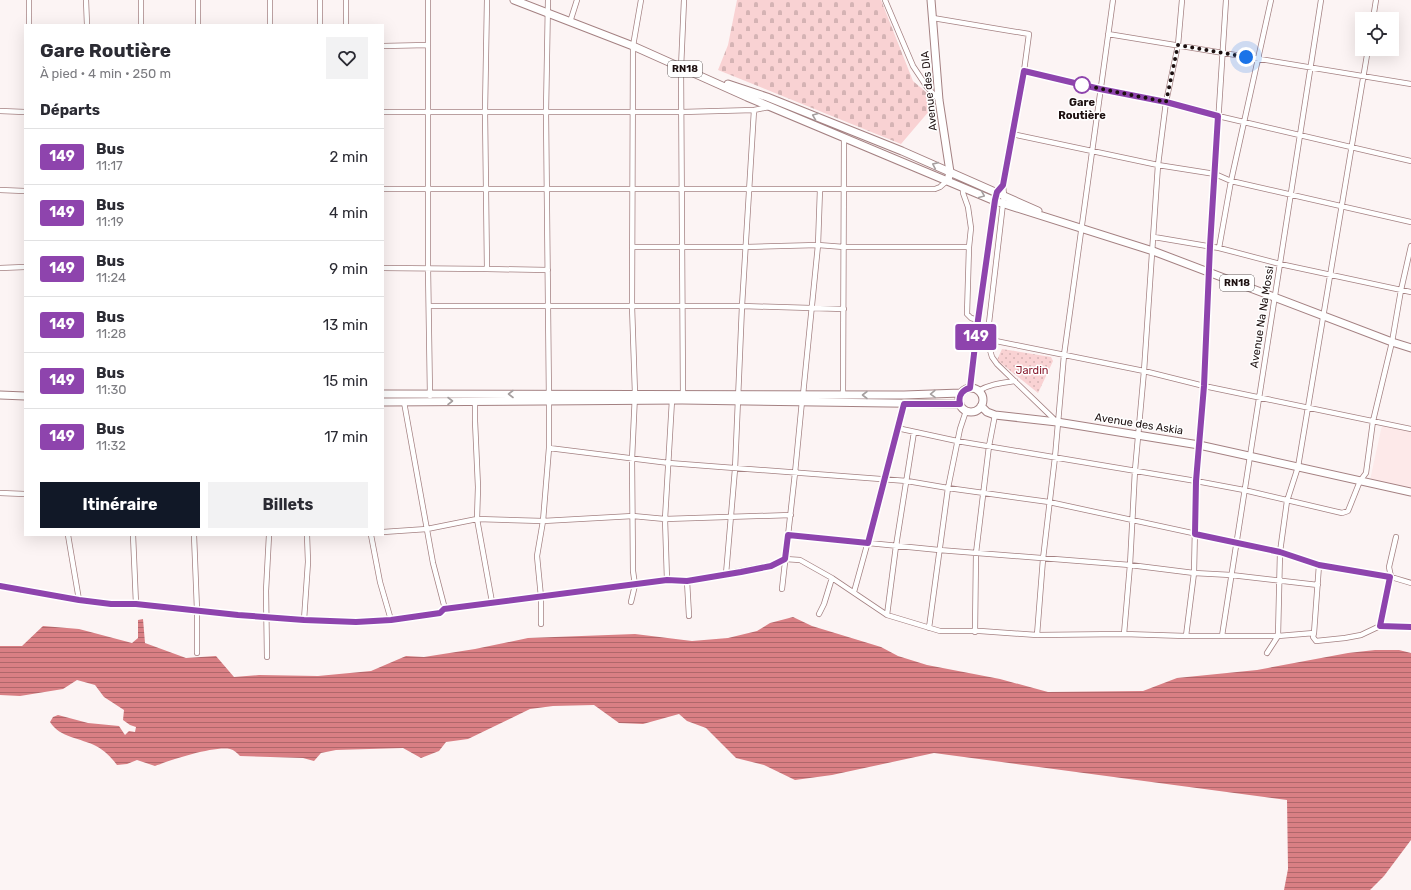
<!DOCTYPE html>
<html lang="fr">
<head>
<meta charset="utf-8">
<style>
  body { margin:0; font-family:Rubik,sans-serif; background:#f2f2f3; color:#2b2b33; height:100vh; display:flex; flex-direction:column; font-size:15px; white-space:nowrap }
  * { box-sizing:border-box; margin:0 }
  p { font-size:13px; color:#7c7c81 }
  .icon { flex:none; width:22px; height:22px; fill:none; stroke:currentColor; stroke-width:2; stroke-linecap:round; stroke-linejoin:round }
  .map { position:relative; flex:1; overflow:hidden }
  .sheet { position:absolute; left:24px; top:24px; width:360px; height:512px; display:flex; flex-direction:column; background:#fff; border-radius:0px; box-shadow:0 4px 16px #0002 }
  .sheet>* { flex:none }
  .badge { padding:0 8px; border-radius:3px; font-size:14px; line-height:26px }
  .tools { position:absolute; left:1355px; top:12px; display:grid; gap:8px }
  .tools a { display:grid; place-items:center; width:44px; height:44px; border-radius:0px; background:#fff; box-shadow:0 4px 16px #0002; font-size:20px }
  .you { position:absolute; width:20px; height:20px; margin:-10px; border:3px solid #fff; border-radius:50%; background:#1a73e8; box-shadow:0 0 0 6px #1a73e833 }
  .map>.badge { position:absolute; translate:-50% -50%; box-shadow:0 0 0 2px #fff }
  h2 { padding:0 16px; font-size:15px; line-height:36px }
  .round { display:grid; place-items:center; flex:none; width:42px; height:42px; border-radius:0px; background:#f2f2f3 }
  .headline { display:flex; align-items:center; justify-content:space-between; height:68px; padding:0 16px }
  h1 { font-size:19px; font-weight:700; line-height:30px }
  .cta { display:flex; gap:8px; margin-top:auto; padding:8px 16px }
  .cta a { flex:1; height:46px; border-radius:0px; background:#111827; color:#fff; font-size:16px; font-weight:700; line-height:46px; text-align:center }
  .cta a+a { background:#f2f2f3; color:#2b2b33 }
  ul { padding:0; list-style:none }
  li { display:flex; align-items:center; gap:12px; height:56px; padding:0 16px; border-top:1px solid #e1e1e2 }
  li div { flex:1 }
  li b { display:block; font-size:15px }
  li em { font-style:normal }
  li .badge { min-width:44px; font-weight:700; text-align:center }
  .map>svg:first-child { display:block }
  .built { fill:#fde9e9 }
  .cemetery { fill:url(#cemetery-stones) }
  .garden { fill:url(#garden-dots) }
  .water { fill:url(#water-rules) }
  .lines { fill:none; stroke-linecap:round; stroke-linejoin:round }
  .street-casing { stroke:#a48182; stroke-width:6 }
  .secondary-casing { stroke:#a48182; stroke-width:9 }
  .primary-casing { stroke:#a48182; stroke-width:9 }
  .street { stroke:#fff; stroke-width:4.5 }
  .secondary { stroke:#fff; stroke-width:7 }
  .primary { stroke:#fff; stroke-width:7 }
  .oneway { stroke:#a59f9f }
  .line-casing { stroke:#fff; stroke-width:9 }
  .line { stroke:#8e44ad; stroke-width:6 }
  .walk { stroke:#1d1010; stroke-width:4; stroke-dasharray:0 7.2 }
  .stop-dot { fill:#fff; stroke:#8e44ad; stroke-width:2 }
  .labels { text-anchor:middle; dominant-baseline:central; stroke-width:3; stroke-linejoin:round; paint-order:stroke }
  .shield { fill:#fff; stroke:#615858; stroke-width:1 }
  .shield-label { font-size:10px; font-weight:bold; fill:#1d1010 }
  .street-label { font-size:11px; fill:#1d1010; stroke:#fff }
  .stop-label { font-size:11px; font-weight:bold; fill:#1d1010; stroke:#fff }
  .park-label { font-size:11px; fill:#8a1f31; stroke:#fff }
</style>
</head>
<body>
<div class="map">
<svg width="1411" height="890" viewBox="0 0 1411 890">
  <defs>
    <pattern id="cemetery-stones" width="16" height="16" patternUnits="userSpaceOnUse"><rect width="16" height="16" fill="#f9d2d3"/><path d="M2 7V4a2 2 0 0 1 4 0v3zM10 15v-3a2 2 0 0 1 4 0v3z" fill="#d5b3b4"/></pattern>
    <pattern id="garden-dots" width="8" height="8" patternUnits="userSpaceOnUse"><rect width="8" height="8" fill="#f9d2d3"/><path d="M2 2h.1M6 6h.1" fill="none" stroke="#d5b3b4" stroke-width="1.8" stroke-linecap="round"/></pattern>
    <pattern id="water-rules" width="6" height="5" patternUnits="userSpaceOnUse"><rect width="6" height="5" fill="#d97f84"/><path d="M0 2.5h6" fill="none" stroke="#af676b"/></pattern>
  </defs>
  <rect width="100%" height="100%" fill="#fcf4f4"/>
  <path class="built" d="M1382,425L1411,432V488L1370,480Z"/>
  <path class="cemetery" d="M737,0H881L913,81L927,93L930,110L901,144L718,70L728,45Z"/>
  <path class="garden" d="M1002,349L1051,357L1053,361L1038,393L997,360Z"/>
  <path class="water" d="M793,617L812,626L881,647L898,656L927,665L1000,679L1048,692L1143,691L1177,678L1257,670L1348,653L1375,650H1399L1411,653V840L1384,876L1370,890H1284L1288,869L1287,800L934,753L832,775L795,780L764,765L736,758L706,728L687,721L679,714L643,724L619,723L594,705L553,706L530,709L468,739L446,742L439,751L421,758L403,748L336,750L321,753L314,761L303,758L240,756C237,753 234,750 230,749C213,746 171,760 155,766L137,760L127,764L117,765C111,757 105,751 96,746C81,738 60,738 50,722L53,717L58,715L88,723L119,726L125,735L129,731L135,732L136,727L130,725L123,720L124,710L104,697L95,685L77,680L63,689L20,696L0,695V646H22L43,626L79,629L132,643L138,638V620L143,619L145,643L186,658L216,656L234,677L259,675L318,676L371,671L406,656L424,657L475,649L528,638L635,634L692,641L728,638L757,631L770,623Z"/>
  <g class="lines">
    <g class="street-casing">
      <path id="street" d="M86,0L87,25
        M141,0V25
        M198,0V25
        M270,0V25
        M320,0V25
        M428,0V268L430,396
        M487,0L485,111L487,269
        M885,0L913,66L927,87L939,100
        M933,18L1029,34L1024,71L1003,185L997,192L995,201L976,337L970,388
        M1373,19L1376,0
        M570,22L577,0
        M29,25V0
        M346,25V0
        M1108,34L1411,84
        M383,46L428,45
        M1024,71L1100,89L1166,102L1218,116L1411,161
        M0,111L25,112
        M383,112H682L754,110L769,107
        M1012,134L1158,165L1215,174L1231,181L1411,222
        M1003,185L1004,195L987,340L992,357L997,364L1057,422
        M963,187V193L968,207L971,228L969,247L967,314L971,318L978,320
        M383,189H935L940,187L948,180
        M0,190L25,191
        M1154,237L1219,248L1280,264L1411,292
        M633,247H746L818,245L844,247H969
        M1219,248L1231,181L1271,0
        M0,268L25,267
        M383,268L487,269L548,270
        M429,306H742L844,309
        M976,337L1144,371L1204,386L1411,429
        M978,391C990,384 1002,383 1015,381
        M803,395L818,245L820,189
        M843,395L844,137
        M683,396L681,68L684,0
        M475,401V421L478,487L477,519L492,602
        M404,402L433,563L445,609
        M897,428L957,441L1196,481L1244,490L1342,513L1348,511L1360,481L1366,473L1373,421L1392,342L1401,290L1411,246
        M549,448L669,463L907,481L948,488L1049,502L1280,552L1319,565L1391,577L1411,583
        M0,493L25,494
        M383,532L427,529L477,519L543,521L633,516L665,519L791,515
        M68,535L79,600
        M133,535L136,604
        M194,535L197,610V653
        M371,535L380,582L391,620
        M788,535L939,550L1130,565L1194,573L1231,575L1318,585
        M726,574L735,469L742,306L754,110
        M667,580L665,519L672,400
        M687,581L689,616
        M0,585L79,600L111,604H136L238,615L304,620L356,622L391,620L440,613L445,609L667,580L687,581L771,565L785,559L800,560L832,578L887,615L940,631H980L1037,635L1124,634L1186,636H1278L1314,633L1313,637L1316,641L1345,638L1361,635L1380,626L1411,627
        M782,589L795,473L802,401
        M854,592L885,480L904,403
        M631,602L635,585L633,571L632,459L635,394L632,306L633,46L641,0
        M819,614L824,604L832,578
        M887,615L896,546L914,432
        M304,620L308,562L307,535
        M541,624V597L537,556L543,521L549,448V401L546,112L548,0
        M1380,626L1391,577L1389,567L1396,537
        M929,628L948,488L960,429L966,411
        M975,632L976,553L989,446L995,415
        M1314,633L1319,565
        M1124,634L1130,565L1135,470L1144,371L1158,165L1166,102L1178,45L1182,0
        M1037,635L1043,559L1055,457L1064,355L1113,0
        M1186,636L1194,573L1196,481L1204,386L1210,247L1226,0
        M1222,636L1321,0
        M1267,653L1278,636L1280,552L1287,501L1298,467L1368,49
        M267,657L266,591L269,535"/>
    </g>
    <g class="secondary-casing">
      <path id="secondary" d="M931,0L939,100L950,172L948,180
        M959 400a12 12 0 1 1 24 0a12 12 0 1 1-24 0Z
        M383,394L904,395L961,393
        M0,395L25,396
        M383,402L682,400L960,404
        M981,406L987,412L995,415L1057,422L1199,445L1411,492"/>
    </g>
    <g class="primary-casing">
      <path id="primary" d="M514,0L633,46L747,97L995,201L1153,251L1392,342L1411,348
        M728,84L767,97L902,151L1038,211"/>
    </g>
    <use href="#street" class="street"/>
    <use href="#secondary" class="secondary"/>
    <use href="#primary" class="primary"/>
  </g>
  <defs><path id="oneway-chevron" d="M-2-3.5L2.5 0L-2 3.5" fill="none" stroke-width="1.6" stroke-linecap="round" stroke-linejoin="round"/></defs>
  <g class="oneway">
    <use href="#oneway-chevron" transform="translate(815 116) rotate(-158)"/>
    <use href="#oneway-chevron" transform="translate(935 165) rotate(-156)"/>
    <use href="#oneway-chevron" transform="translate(982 195) rotate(23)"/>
    <use href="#oneway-chevron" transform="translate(511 394) rotate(-180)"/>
    <use href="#oneway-chevron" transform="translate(933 394) rotate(178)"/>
    <use href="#oneway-chevron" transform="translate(865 395) rotate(180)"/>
    <use href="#oneway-chevron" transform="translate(450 401)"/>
  </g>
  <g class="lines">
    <g class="line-casing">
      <path id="line" d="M0,586L79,600L111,604H136L238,615L304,620L356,622L391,620L440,613L444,609L667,580L687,581L741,572L771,566L785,559L788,535L868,543L904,404H960C958,396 962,390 970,388L978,320L995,200L997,192L1003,185L1024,71L1100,89L1166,102L1218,116L1210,246L1204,386L1196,481L1195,534L1280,552L1319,565L1390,577L1380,626L1411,627"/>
    </g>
    <use href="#line" class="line"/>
    <path class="walk" d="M1082,85L1166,102L1178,45L1246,57"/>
  </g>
  <circle class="stop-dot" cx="1082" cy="85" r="8"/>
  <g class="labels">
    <g class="shield">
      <rect x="668" y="61" width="34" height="16" rx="3"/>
      <rect x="1220" y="275" width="34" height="16" rx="3"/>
    </g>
    <g class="shield-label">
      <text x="685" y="69">RN18</text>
      <text x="1237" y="283">RN18</text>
    </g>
    <g class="street-label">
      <text transform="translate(929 91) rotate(-96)">Avenue des DIA</text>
      <text transform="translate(1262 317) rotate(-81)">Avenue Na Na Mossi</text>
      <text transform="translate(1139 424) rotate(9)">Avenue des Askia</text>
    </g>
    <g class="stop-label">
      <text x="1082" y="102">Gare<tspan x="1082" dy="13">Routière</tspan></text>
    </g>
    <g class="park-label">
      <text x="1032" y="370">Jardin</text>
    </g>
  </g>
</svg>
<div class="tools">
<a><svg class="icon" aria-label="locate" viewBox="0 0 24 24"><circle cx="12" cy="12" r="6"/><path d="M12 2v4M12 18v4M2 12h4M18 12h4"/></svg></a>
</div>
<div class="you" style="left:1246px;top:57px"></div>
<b class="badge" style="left:976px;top:337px;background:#8e44ad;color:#fff">149</b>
<section class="sheet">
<div class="headline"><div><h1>Gare Routière</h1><p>À pied · 4 min · 250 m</p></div><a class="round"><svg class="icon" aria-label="heart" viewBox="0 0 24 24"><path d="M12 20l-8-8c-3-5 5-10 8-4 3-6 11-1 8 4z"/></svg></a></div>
<h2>Départs</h2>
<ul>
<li><span class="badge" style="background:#8e44ad;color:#fff">149</span><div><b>Bus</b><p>11:17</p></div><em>2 min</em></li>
<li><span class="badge" style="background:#8e44ad;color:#fff">149</span><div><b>Bus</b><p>11:19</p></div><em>4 min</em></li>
<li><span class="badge" style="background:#8e44ad;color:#fff">149</span><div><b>Bus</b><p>11:24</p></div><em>9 min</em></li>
<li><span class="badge" style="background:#8e44ad;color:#fff">149</span><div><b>Bus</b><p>11:28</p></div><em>13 min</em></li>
<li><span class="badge" style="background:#8e44ad;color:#fff">149</span><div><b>Bus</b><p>11:30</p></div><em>15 min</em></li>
<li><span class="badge" style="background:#8e44ad;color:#fff">149</span><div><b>Bus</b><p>11:32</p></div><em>17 min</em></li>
</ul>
<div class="cta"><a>Itinéraire</a><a>Billets</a></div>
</section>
</div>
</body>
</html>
